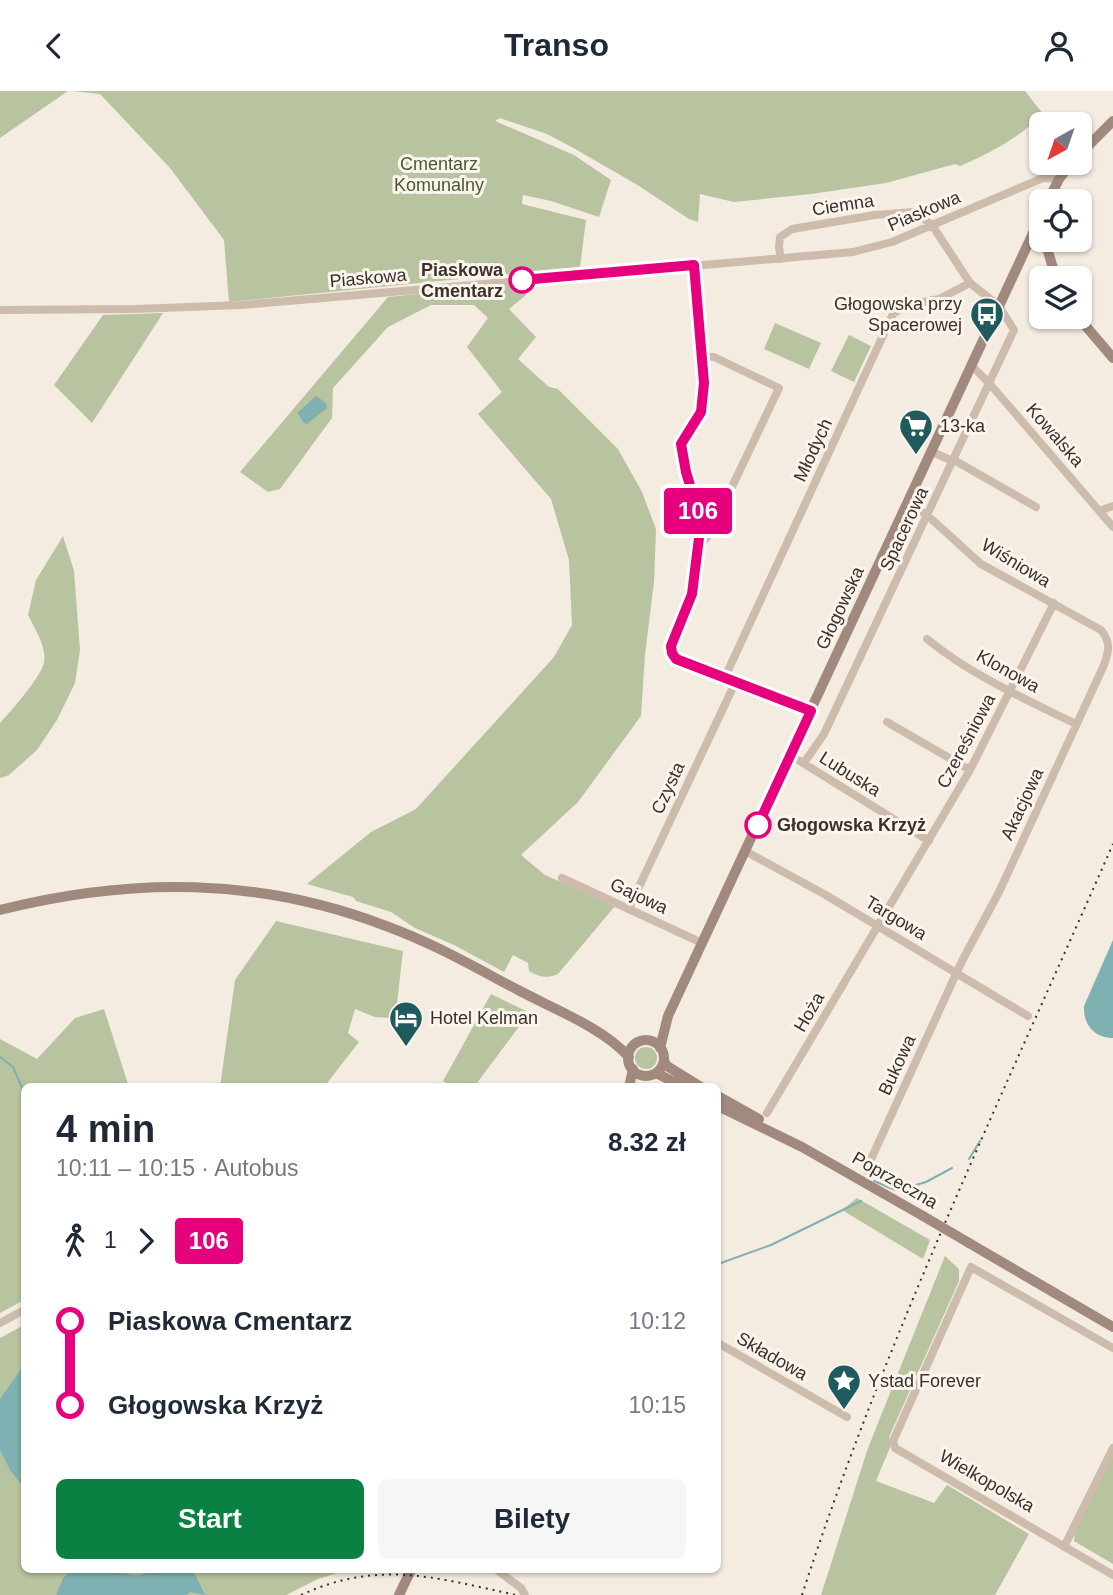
<!DOCTYPE html>
<html lang="pl">
<head>
<meta charset="utf-8">
<style>
  body { margin:0; font-family:Arial,sans-serif; background:#f6f6f7; color:#1f2937; height:100vh; display:flex; flex-direction:column; font-size:26px; white-space:nowrap }
  * { box-sizing:border-box; margin:0 }
  p { font-size:23px; color:#747a83 }
  .icon { flex:none; width:38px; height:38px; fill:none; stroke:currentColor; stroke-width:2; stroke-linecap:round; stroke-linejoin:round }
  .map { position:relative; flex:1; overflow:hidden }
  .side { position:absolute; left:21px; top:992px; width:700px; height:490px; display:flex; flex-direction:column; background:#fff; border-radius:10px; box-shadow:0 2px 5px #0004 }
  .side>* { flex:none }
  .badge { padding:0 14px; border-radius:5px; font-size:24px; line-height:46px }
  .needle { width:46px; rotate:220deg }
  .controls { position:absolute; left:1029px; top:21px; display:grid; gap:14px }
  .controls a { display:grid; place-items:center; width:63px; height:63px; border-radius:10px; background:#fff; box-shadow:0 2px 5px #0004; font-size:35px }
  .map>.badge { position:absolute; translate:-50% -50%; box-shadow:0 0 0 4px #fff }
  .legs { display:flex; align-items:center; gap:10px; height:77px; padding:0 35px; font-size:23px }
  .legs p { margin-inline-start:auto }
  .head { display:flex; align-items:center; justify-content:space-between; height:119px; padding:0 35px }
  h1 { font-size:38px; font-weight:600; line-height:52px }
  .action { display:flex; gap:14px; margin-top:auto; padding:14px 35px }
  .action a { flex:1; height:80px; border-radius:10px; background:#0b8043; color:#fff; font-size:28px; font-weight:600; line-height:80px; text-align:center }
  .action a+a { background:#f6f6f7; color:#1f2937 }
  ul { padding:0 35px; list-style:none }
  li { display:flex; align-items:center; gap:24px; height:84px; font-size:26px }
  li i { display:grid; place-items:center; width:10px; height:100%; margin:0 9px; background:currentColor }
  li i::after { content:''; width:18px; height:18px; margin:-9px; border:5px solid; border-radius:50%; background:#fff }
  li p { margin-inline-start:auto }
  li:first-child i { background:linear-gradient(#0000 50%,currentColor 0) }
  li:last-child i { background:linear-gradient(currentColor 50%,#0000 0) }
  header { display:flex; justify-content:space-between; align-items:center; height:91px; padding:0 35px; background:#fff; font-size:32px; font-weight:600 }
  .map>svg:first-child { display:block }
  .green { fill:#b8c4a0 }
  .water { fill:#7fb0b2 }
  .lines { fill:none; stroke-linecap:round; stroke-linejoin:round }
  .stream { stroke:#7fb0b2; stroke-width:2 }
  .street { stroke:#cdbbac; stroke-width:8 }
  .secondary { stroke:#a18a7d; stroke-width:10 }
  .rail { stroke:#3b302b; stroke-width:2; stroke-dasharray:2 5; stroke-linecap:butt }
  .secondary-bridge { stroke:#a18a7d; stroke-width:10 }
  .line-1-casing { stroke:#fff; stroke-width:16 }
  .line-1 { stroke:#e6007e; stroke-width:10 }
  .stop-1-dot { fill:#fff; stroke:#e6007e; stroke-width:3.5 }
  .labels { text-anchor:middle; dominant-baseline:central; stroke-width:6; stroke-linejoin:round; paint-order:stroke }
  .park-label { font-size:18px; fill:#4a5a2e; stroke:#fbf5ee }
  .street-label { font-size:18px; fill:#3b302b; stroke:#fbf5ee }
  .stop-label { font-size:18px; font-weight:bold; fill:#3b302b; stroke:#fbf5ee; text-anchor:end }
  .poi-label { font-size:18px; fill:#3b302b; stroke:#fbf5ee; text-anchor:start }
</style>
</head>
<body>
<header><svg class="icon" aria-label="back" viewBox="0 0 24 24"><path d="M15 5l-7 7 7 7"/></svg>Transo<svg class="icon" aria-label="person" viewBox="0 0 24 24"><circle cx="12" cy="8" r="4"/><path d="M4 21q1-7 8-7t8 7"/></svg></header>
<div class="map">
<svg width="1113" height="1504" viewBox="0 0 1113 1504">
  <rect width="100%" height="100%" fill="#f4ebe1"/>
  <path class="green" d="M0,0H68L0,47Z
    M72,0H1025L1043,23C1019,47 990,62 960,75L955,73L886,92L811,103L734,111L700,103L698,131L689,128L639,95L577,59L547,43L500,27L495,30L574,64L611,89L599,126L551,110L523,104L522,113L586,129L580,176L229,211L224,149L170,77L100,3Z
    M525,192L526,204L509,218L536,246L518,268L549,296L558,298L618,358L642,401L656,438L654,491L645,563L641,625L578,711L521,764L545,784L615,815L558,883C546,888 540,886 529,880L528,872L513,864L504,881L454,854L415,837L391,821L356,810L353,806L307,793L371,741L416,718L554,566L572,534L569,469L551,408L478,323L502,301L467,256L488,227L474,214H431L388,236L333,297L332,327L280,398L268,401L240,381L388,206Z
    M163,222L92,332L54,294L103,224Z
    M775,232L821,252L809,278L764,258Z
    M849,244L871,255L854,291L831,280Z
    M63,445L74,480L80,559L75,592L57,629L37,659L9,684L0,687V632C11,620 40,587 44,572C47,556 35,538 28,524L36,489Z
    M276,830L403,860L397,912L391,927L375,926L355,918L348,942L359,951L324,996H220L235,889Z
    M491,903L526,920L527,925L474,996H454L443,990Z
    M104,918L129,996H24V1209L0,1222V948L37,968L75,927Z
    M635 967a11 11 0 1 1 22 0a11 11 0 1 1-22 0Z
    M857,1107L930,1149L923,1168L842,1119Z
    M945,1165L959,1178V1190L889,1346L891,1354L876,1390L934,1412L947,1394L1029,1443L995,1504H821L868,1357Z
    M24,1234V1479H347L318,1488L286,1504H0V1247Z
    M1113,1364V1473L1074,1450L1075,1439Z"/>
  <path class="water" d="M316,305L326,312L327,317L307,333L304,332L297,322Z
    M1113,849V947C1094,947 1083,933 1084,915Z
    M24,1274V1397L10,1379L0,1359V1308Z
    M73,1479H120C135,1489 143,1482 158,1479C169,1477 182,1479 193,1479L205,1504L190,1501L186,1504H56L63,1487Z"/>
  <g class="lines">
    <path class="stream" d="M0,966L13,976L24,1001
      M969,1068L980,1050
      M874,1090L895,1099
      M906,1097L926,1091L952,1077
      M718,1173L771,1154L861,1110"/>
    <path class="street" d="M781,168L779,156L780,146L792,138L875,124L914,121L932,134L970,192L999,215L1014,239L824,643L804,672
      M694,174L704,292L701,322L681,353L686,381L701,431L692,503L671,556L672,563L676,568L811,619
      M0,219L135,218L241,214L853,161L892,151L1043,87L1059,88
      M972,275L989,292L1113,436
      M932,361L953,370
      M954,369L1036,416
      M1099,420L1113,415
      M700,455L710,442L779,297L714,266H702
      M927,548C971,584 1025,608 1076,633
      M725,586L893,223L904,215L939,208L970,192
      M887,631L970,679
      M790,664L929,750
      M745,760L824,803L1028,925
      M562,787L702,852
      M629,817L736,590
      M767,1022L970,679L1054,512
      M866,1079L962,870L999,801L1104,574C1109,560 1111,551 1101,539L981,473L928,425L908,412
      M0,1232L24,1219
      M718,1252L847,1326
      M1113,1257L971,1176L893,1350L895,1357L1113,1484
      M1064,1456L1113,1357
      M497,1479L521,1497L525,1504"/>
    <path class="secondary" d="M1080,63L1113,30
      M1048,110L1059,88L1071,72
      M1033,142L1047,157L1056,187
      M1078,226L1113,267
      M0,819C131,786 259,786 386,835C433,852 476,877 520,900C554,918 603,937 629,966
      M628 967a18 18 0 1 1 36 0a18 18 0 1 1-36 0Z
      M660,957L668,925L1041,125
      M664,970L667,975L701,996
      M656,982L684,996
      M629,996L633,978
      M718,1005L759,1028
      M718,1015L802,1056L923,1125
      M969,1152L1113,1236
      M399,1504L411,1479"/>
    <path class="rail" d="M301,1504C379,1468 437,1487 516,1504
      M802,1504C886,1246 1004,1001 1113,753"/>
    <path class="secondary-bridge" d="M923,1125L969,1152"/>
  </g>
  <g class="lines">
    <g class="line-1-casing">
      <path id="line-1" d="M522,189L694,174L704,292L701,321L681,353L686,381L701,431L692,503L671,555L672,562L676,568L811,620L758,734"/>
    </g>
    <use href="#line-1" class="line-1"/>
  </g>
  <defs>
    <g id="bus-pin" transform="scale(1.75)"><path d="M0 17L-7.5 6A9.5 9.5 0 1 1 7.5 6Z" fill="#1f5a5e" stroke="#fbf5ee"/><path d="M-5-6H5V4H4V6H2V4H-2V6H-4V4H-5ZM-3.5-4V0h7V-4ZM-3.5 1.2v1.5H-2V1.2ZM2 1.2v1.5H3.5V1.2Z" fill="#fff"/></g>
    <g id="supermarket-pin" transform="scale(1.75)"><path d="M0 17L-7.5 6A9.5 9.5 0 1 1 7.5 6Z" fill="#1f5a5e" stroke="#fbf5ee"/><path d="M-6-5.5h2.5l.6 2H6L4.5 2H-2.5L-4.4-4H-6ZM-1.5 3.2a1.3 1.3 0 1 0 .1 0ZM3 3.2a1.3 1.3 0 1 0 .1 0Z" fill="#fff"/></g>
    <g id="hotel-pin" transform="scale(1.75)"><path d="M0 17L-7.5 6A9.5 9.5 0 1 1 7.5 6Z" fill="#1f5a5e" stroke="#fbf5ee"/><path d="M-6-4.5h1.5V1H6V5H4.5V3h-9V5H-6ZM-4 0a1.8 1.8 0 1 1 3.6 0ZM.5 0V-2.5h3Q6-2.5 6 0Z" fill="#fff"/></g>
    <g id="sight-pin" transform="scale(1.75)"><path d="M0 17L-7.5 6A9.5 9.5 0 1 1 7.5 6Z" fill="#1f5a5e" stroke="#fbf5ee"/><path d="M0-6L1.8-2.2L6-1.7L2.9 1.2L3.7 5.4L0 3.3L-3.7 5.4L-2.9 1.2L-6-1.7L-1.8-2.2Z" fill="#fff"/></g>
  </defs>
  <g fill-rule="evenodd">
    <use href="#bus-pin" x="987" y="223"/>
    <use href="#supermarket-pin" x="916" y="335"/>
    <use href="#hotel-pin" x="406" y="927"/>
    <use href="#sight-pin" x="844" y="1290"/>
  </g>
  <g class="stop-1-dot">
    <circle cx="522" cy="189" r="12"/>
    <circle cx="758" cy="734" r="12"/>
  </g>
  <g class="labels">
    <g class="park-label">
      <text x="439" y="73">Cmentarz<tspan x="439" dy="21">Komunalny</tspan></text>
    </g>
    <g class="street-label">
      <text transform="translate(843 114) rotate(-9)">Ciemna</text>
      <text transform="translate(924 120) rotate(-23)">Piaskowa</text>
      <text transform="translate(368 187) rotate(-5)">Piaskowa</text>
      <text transform="translate(1055 344) rotate(49)">Kowalska</text>
      <text transform="translate(813 359) rotate(-65)">Młodych</text>
      <text transform="translate(904 438) rotate(-65)">Spacerowa</text>
      <text transform="translate(1016 472) rotate(31)">Wiśniowa</text>
      <text transform="translate(840 517) rotate(-65)">Głogowska</text>
      <text transform="translate(1008 580) rotate(29)">Klonowa</text>
      <text transform="translate(966 650) rotate(-62)">Czereśniowa</text>
      <text transform="translate(850 683) rotate(32)">Lubuska</text>
      <text transform="translate(668 697) rotate(-65)">Czysta</text>
      <text transform="translate(1022 713) rotate(-65)">Akacjowa</text>
      <text transform="translate(639 805) rotate(25)">Gajowa</text>
      <text transform="translate(896 827) rotate(31)">Targowa</text>
      <text transform="translate(809 921) rotate(-60)">Hoża</text>
      <text transform="translate(897 974) rotate(-65)">Bukowa</text>
      <text transform="translate(895 1089) rotate(30)">Poprzeczna</text>
      <text transform="translate(772 1265) rotate(30)">Składowa</text>
      <text transform="translate(987 1390) rotate(30)">Wielkopolska</text>
    </g>
    <g class="stop-label">
      <text x="503" y="179">Piaskowa<tspan x="503" dy="21">Cmentarz</tspan></text>
      <text x="777" y="734" text-anchor="start">Głogowska Krzyż</text>
    </g>
    <g class="poi-label">
      <text x="962" y="213" text-anchor="end">Głogowska przy<tspan x="962" dy="21">Spacerowej</tspan></text>
      <text x="940" y="335">13-ka</text>
      <text x="430" y="927">Hotel Kelman</text>
      <text x="868" y="1290">Ystad Forever</text>
    </g>
  </g>
</svg>
<div class="controls">
<a><svg class="needle" viewBox="-14 -14 28 28"><path d="M0-13l5 13h-10z" fill="#e53935"/><path d="M0 13l5-13h-10z" fill="#747a83"/></svg></a>
<a><svg class="icon" aria-label="locate" viewBox="0 0 24 24"><circle cx="12" cy="12" r="6"/><path d="M12 2v4M12 18v4M2 12h4M18 12h4"/></svg></a>
<a><svg class="icon" aria-label="layers" viewBox="0 0 24 24"><path d="M12 4l9 5-9 5-9-5zM3 14l9 5 9-5"/></svg></a>
</div>
<b class="badge" style="left:698px;top:420px;background:#e6007e;color:#fff">106</b>
<section class="side">
<div class="head"><div><h1>4 min</h1><p>10:11 – 10:15 · Autobus</p></div><b>8.32 zł</b></div>
<div class="legs"><svg class="icon" aria-label="walk" viewBox="0 0 24 24"><circle cx="13" cy="4" r="2"/><path d="M13 8l-2 6 4 7M11 14l-3 7M7 12l3-4h3l4 4"/></svg>1<svg class="icon" aria-label="forward" viewBox="0 0 24 24"><path d="M9 5l7 7-7 7"/></svg><b class="badge" style="background:#e6007e;color:#fff">106</b></div>
<ul>
<li><i style="color:#e6007e"></i><b>Piaskowa Cmentarz</b><p>10:12</p></li>
<li><i style="color:#e6007e"></i><b>Głogowska Krzyż</b><p>10:15</p></li>
</ul>
<div class="action"><a>Start</a><a>Bilety</a></div>
</section>
</div>
</body>
</html>
